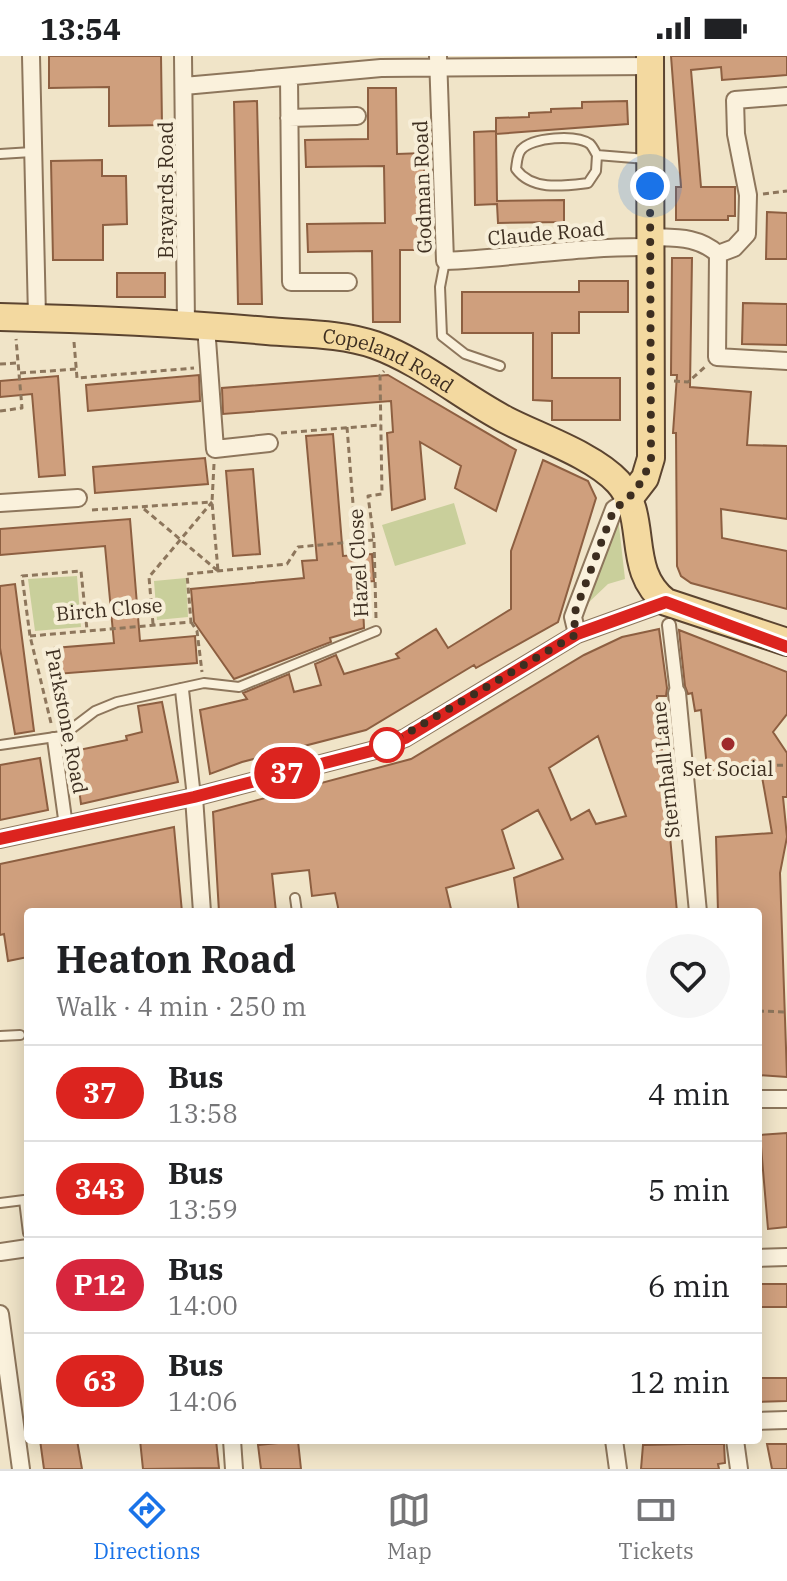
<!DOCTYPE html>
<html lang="en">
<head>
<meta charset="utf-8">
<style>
  body { margin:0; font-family:"IBM Plex Serif",serif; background:#f6f6f6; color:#202124; height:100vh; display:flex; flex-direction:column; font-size:30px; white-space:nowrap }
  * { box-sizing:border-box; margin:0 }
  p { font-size:26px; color:#757577 }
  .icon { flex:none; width:44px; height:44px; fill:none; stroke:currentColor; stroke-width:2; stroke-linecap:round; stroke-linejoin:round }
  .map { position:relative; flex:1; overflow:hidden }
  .details { position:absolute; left:24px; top:852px; width:738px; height:536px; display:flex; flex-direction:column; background:#fff; border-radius:8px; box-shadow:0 4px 20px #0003 }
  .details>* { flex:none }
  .badge { padding:0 16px; border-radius:26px; font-size:28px; line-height:52px }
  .you { position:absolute; width:40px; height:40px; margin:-20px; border:6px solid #fff; border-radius:50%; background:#1a73e8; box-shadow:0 0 0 12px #1a73e833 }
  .map>.badge { position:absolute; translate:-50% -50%; box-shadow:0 0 0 4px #fff }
  .round { display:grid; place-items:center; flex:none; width:84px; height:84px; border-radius:42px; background:#f6f6f6 }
  .headline { display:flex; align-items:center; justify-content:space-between; height:136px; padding:0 32px }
  h1 { font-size:38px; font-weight:700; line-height:60px }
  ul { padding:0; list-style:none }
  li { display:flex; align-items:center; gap:24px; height:96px; padding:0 32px; border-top:2px solid #e0e0e0 }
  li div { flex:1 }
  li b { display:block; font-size:30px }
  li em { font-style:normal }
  li .badge { min-width:88px; font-weight:700; text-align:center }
  .status { display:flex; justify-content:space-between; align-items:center; height:56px; padding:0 40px; background:#fff; direction:ltr }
  .status svg { height:22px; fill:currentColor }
  .tabs { display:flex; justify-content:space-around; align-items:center; height:112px; border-top:2px solid #e0e0e0; background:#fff; font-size:22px; color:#757577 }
  .tabs a { display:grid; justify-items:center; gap:4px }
  .tabs .selected { color:#1a73e8 }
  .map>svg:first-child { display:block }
  .green { fill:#c9cf9b }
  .building { fill:#cf9f7d; stroke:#8d5f41; stroke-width:2; fill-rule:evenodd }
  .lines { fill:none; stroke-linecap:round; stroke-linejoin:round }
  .service-casing { stroke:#8d765c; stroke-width:12 }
  .pedestrian-casing { stroke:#8d765c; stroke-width:16 }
  .minor-casing { stroke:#8d765c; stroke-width:20 }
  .primary-casing { stroke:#5b4430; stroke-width:30 }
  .path { stroke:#8d765c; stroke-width:3; stroke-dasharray:6 4; stroke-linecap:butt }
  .service { stroke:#faf1dc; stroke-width:8 }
  .pedestrian { stroke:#faf1dc; stroke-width:12 }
  .minor { stroke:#faf1dc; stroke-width:16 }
  .primary { stroke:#f3d9a0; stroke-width:26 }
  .line-casing { stroke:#fff; stroke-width:18 }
  .line { stroke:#dc241f; stroke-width:12 }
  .walk { stroke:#3d2e20; stroke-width:8; stroke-dasharray:0 14.4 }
  .poi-dot { fill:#9e2a2b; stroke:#f7eed8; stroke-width:3 }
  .stop-dot { fill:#fff; stroke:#dc241f; stroke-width:4 }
  .labels { text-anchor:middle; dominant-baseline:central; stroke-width:8; stroke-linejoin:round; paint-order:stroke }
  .street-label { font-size:20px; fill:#3d2e20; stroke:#f7eed8 }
  .poi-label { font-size:20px; fill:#3d2e20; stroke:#f7eed8 }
</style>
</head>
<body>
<div class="status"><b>13:54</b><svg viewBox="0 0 49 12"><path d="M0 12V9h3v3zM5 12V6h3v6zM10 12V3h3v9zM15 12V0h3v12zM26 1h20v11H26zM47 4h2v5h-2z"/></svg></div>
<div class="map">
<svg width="787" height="1413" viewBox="0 0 787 1413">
  <rect width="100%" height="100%" fill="#f0e4c8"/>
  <path class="green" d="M454,447L466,488L395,510L382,469Z
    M618,461L625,523L608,528L586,549Z
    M77,520L81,571L35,575L28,523Z
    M186,522L188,561L157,564L154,525Z"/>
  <path class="building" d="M49,0H161L162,69L109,70V31L49,32Z
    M671,0H787V19L722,24L721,11L691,14L701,131H735V160H728V164H676V131H681Z
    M368,32H396L397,98L424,97L426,194H400V266H373L372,195L308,196L307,168L385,167L384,110L306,111L305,84L368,83Z
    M257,45L262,248H238L234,46Z
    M627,45L628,68L496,78V62L529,61V57L551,56V53L582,52V46Z
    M496,75L497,145L564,144V166L498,167L497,148L475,149L474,76Z
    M102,104V120H126L127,168L103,169V204H53L51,105Z
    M767,156L787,157V203H766Z
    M672,202H692L690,331L751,336L747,389L787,390V463L721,453L722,482L787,495V553L691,527L681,520L677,510L676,377H673L677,319H671Z
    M117,217H165V241H117Z
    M579,225H628V256H579V277H552V322H620V364H552V345L533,344V277H462V236H579Z
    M743,247L787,248V289L742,288Z
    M199,319L200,345L88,355L86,329Z
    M388,319L516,394L496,455L455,432L461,410L420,386L425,443L392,454L387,377L393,376L391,345L223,358L222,332Z
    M58,320L65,419L39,421L32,338L0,341V325Z
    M333,378L343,500L372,498L374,525L362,526L364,572L330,582L331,586L234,623L194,566L191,533L304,522L302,505L317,504L306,380Z
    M205,402L208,428L95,437L93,411Z
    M543,404L588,425L596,442L558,566L476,612L474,609L366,674L242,706L210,718L200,654L247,643L243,637L289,618L294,636L321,629L315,608L336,599L344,618L399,602L396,598L436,573L448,592L511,553V495Z
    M253,413L260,498L233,500L226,415Z
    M130,463L140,585L195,580L197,607L56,618L54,592L114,587L105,490L0,499V473Z
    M15,528L34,675L15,678L0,592V530Z
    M659,573L667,632L666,640H657L677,856H519L514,822L563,803L538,754L502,774L514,812L446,832L451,853L435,856H339L335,837L312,840L309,814L272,818L276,856H219L213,756L411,703L584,599L622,581ZM598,680L626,760L596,768L589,754L571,764L549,712Z
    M679,574L787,616V658L773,676L787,697V741H783L787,781L780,817L787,1021L758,1019V856H718L716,781L772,777L761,715L708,721L701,654L695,655L692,637L688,638L685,630Z
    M162,646L178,726L81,748L74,695L127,684L126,680L142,676L138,650Z
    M40,702L48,754L0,764V709Z
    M174,771L182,856H28V901L8,905L4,878L0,879V808Z
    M787,1077V1171L768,1173L760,1079Z
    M758,1228H787V1251H758Z
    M758,1322H787V1345L758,1346Z
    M40,1384H77L82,1413H44Z
    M140,1384H216L219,1412L143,1413Z
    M298,1385L301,1413H261L258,1389Z
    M687,1388H724L725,1407L718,1408L719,1413H641L643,1389Z
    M767,1388H787V1413H772Z"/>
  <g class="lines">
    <g class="service-casing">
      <path id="service" d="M0,98L32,96
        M597,99L596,115L588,127C563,130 532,135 516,113C517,106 517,99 521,94C532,81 576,78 590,88C593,91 595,96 597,99L646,103
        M445,205L440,231L442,280L465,298L500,310
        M0,689L62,680L95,655L117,646L204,627L239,631L376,575
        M295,842L297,856
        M0,980L20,979
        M0,1147L24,1144L28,1177"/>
    </g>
    <g class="pedestrian-casing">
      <path id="pedestrian" d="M669,569L677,637
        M182,634L194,741
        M54,683L66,770"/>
    </g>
    <g class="minor-casing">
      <path id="minor" d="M31,0L37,261
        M183,0L186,268
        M438,0L445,205C514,202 581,190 650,191
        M289,21L291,226H348
        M184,30L381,12L650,10
        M289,62L357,60
        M650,181C676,182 698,180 718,198L734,192L747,178L748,139L736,78L735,44L787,40
        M718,198L717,301L787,305
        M206,270L215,393L269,387
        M0,447L78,442
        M577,578L573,561L577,550L614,453L628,444
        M677,637L698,856
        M194,741L202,856
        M0,783L194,741L375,694L405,682L577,578L666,546
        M758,1043H787
        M0,1196L28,1192
        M758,1202L787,1201
        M0,1258L21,1413
        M758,1365L787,1364
        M232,1384L234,1413
        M614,1384L618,1413
        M735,1384L739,1413"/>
    </g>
    <g class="primary-casing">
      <g id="primary">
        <path id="s1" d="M0,261C89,263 178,267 267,275C302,278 341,277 375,289C422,306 462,341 506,364C539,381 593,399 618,426C650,461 624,514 666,546L787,586"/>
        <path d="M628,444L645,422L651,402L650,0"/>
      </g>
    </g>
    <path class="path" d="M763,138L787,135
      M74,286L77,322L194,312
      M0,308L18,307
      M20,317L77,313
      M674,325L688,326L705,311
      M0,355L22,352L16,283
      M347,371L356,486
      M281,377L381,369
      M214,408L212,446L218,515
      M144,453L218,515
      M92,454L212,446
      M376,562L374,484L368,440L382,438L380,319L384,315
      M191,566L197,575L202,616
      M153,568L149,521L212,446
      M30,580L191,566L187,518L287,508L298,491L374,484
      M51,667L30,580L22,520L81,515L87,574
      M757,710L787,709
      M758,955L787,956"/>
    <use href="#service" class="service"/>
    <use href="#pedestrian" class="pedestrian"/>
    <use href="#minor" class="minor"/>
    <use href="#primary" class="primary"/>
  </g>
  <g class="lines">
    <g class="line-casing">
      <path id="line" d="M0,783L194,741L375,694L405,682L577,578L666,546L787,591"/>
    </g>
    <use href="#line" class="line"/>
    <path class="walk" d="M387,689L577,578L573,561L614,453C634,440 644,425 651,402L650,130"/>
  </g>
  <circle class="poi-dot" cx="728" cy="688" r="8"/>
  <circle class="stop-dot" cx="387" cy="689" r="16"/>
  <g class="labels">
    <g class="street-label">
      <text transform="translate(422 131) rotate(-92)">Godman Road</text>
      <text transform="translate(165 134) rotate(-90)">Brayards Road</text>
      <text transform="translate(546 177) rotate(-5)">Claude Road</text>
      <text stroke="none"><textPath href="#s1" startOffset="394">Copeland Road</textPath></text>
      <text transform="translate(358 507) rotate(-93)">Hazel Close</text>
      <text transform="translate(109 553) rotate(-5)">Birch Close</text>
      <text transform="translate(67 665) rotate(79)">Parkstone Road</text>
      <text transform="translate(665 714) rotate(-96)">Sternhall Lane</text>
    </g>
    <g class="poi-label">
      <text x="728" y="712">Set Social</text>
    </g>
  </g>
</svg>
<div class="you" style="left:650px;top:130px"></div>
<b class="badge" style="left:287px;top:717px;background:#dc241f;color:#fff">37</b>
<section class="details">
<div class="headline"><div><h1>Heaton Road</h1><p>Walk · 4 min · 250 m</p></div><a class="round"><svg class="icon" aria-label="heart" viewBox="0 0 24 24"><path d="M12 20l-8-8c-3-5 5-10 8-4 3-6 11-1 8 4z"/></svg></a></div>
<ul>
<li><span class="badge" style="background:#dc241f;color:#fff">37</span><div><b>Bus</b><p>13:58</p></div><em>4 min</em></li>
<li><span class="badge" style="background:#dc241f;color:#fff">343</span><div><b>Bus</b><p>13:59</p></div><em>5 min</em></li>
<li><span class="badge" style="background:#d7263d;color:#fff">P12</span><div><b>Bus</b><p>14:00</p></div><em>6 min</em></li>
<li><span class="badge" style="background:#dc241f;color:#fff">63</span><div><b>Bus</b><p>14:06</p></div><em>12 min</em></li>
</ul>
</section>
</div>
<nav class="tabs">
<a class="selected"><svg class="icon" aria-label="directions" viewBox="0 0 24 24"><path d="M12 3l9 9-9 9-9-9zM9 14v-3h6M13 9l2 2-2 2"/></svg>Directions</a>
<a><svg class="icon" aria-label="map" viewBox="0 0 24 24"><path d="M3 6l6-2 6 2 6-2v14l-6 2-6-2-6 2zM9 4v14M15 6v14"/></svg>Map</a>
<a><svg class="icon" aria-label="tickets" viewBox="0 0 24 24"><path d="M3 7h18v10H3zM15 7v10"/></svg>Tickets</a>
</nav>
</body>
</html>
